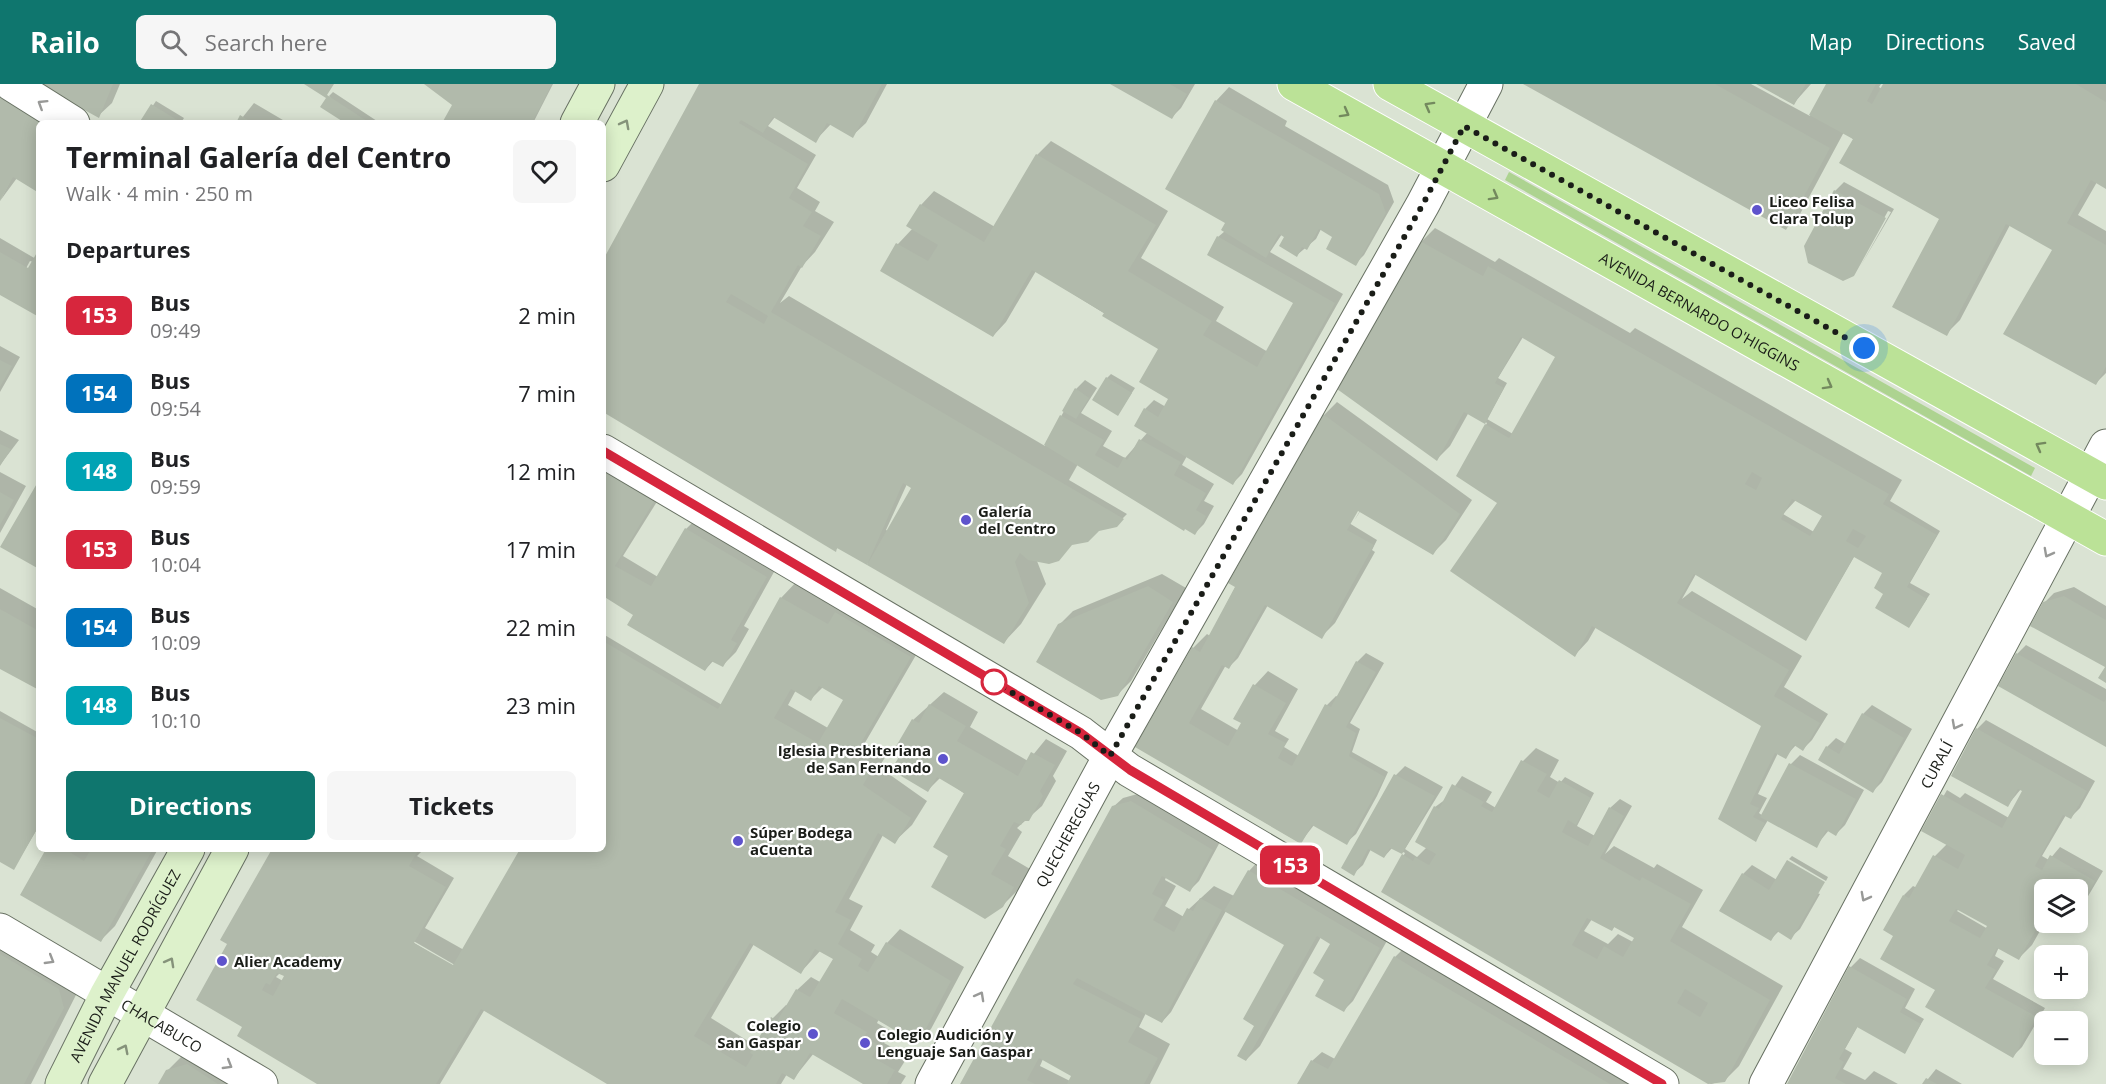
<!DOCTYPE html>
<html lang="en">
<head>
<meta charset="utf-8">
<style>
  body { margin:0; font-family:"Open Sans",sans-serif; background:#f6f6f6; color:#202124; height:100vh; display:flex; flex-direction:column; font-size:22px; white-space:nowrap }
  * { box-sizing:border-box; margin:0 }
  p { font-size:20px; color:#757577 }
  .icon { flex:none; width:33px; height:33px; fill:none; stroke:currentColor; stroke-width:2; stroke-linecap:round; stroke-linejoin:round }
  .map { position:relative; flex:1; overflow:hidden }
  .details { position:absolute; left:36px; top:36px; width:570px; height:732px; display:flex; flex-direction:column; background:#fff; border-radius:9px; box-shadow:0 3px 15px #0003 }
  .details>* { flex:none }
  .badge { padding:0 12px; border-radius:9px; font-size:21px; line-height:39px }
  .fabs { position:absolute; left:2034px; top:795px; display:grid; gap:12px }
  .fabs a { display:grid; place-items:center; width:54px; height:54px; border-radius:9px; background:#fff; box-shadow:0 3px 15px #0003; font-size:30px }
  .you { position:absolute; width:30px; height:30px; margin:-15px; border:4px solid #fff; border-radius:50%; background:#1a73e8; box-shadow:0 0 0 9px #1a73e833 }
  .map>.badge { position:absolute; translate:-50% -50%; box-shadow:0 0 0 3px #fff }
  h2 { padding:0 30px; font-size:22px; line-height:54px }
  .round { display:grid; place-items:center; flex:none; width:63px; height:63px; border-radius:9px; background:#f6f6f6 }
  .summary { display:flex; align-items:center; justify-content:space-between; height:102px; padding:0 30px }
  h1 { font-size:28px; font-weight:700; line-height:45px }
  .button { display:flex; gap:12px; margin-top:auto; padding:12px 30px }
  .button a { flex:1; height:69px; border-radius:9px; background:#0f766e; color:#fff; font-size:24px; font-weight:700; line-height:69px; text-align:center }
  .button a+a { background:#f6f6f6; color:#202124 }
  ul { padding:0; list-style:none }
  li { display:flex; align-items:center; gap:18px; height:78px; padding:0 30px }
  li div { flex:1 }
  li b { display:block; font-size:22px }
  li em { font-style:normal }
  li .badge { min-width:66px; font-weight:700; text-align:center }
  header { display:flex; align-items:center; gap:36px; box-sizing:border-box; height:84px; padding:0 30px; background:#0f766e; color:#fff }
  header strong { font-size:28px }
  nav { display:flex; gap:33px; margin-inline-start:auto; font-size:21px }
  .search { width:420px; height:54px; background:#f6f6f6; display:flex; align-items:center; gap:15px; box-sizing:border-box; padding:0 21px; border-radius:9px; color:#757577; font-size:22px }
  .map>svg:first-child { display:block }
  .green { fill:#add390 }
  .shadow { fill:#0003; fill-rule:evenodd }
  .building { fill:#b1baab; fill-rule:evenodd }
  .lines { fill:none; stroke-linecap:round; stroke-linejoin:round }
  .street-casing { stroke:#687163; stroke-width:35 }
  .secondary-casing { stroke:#687163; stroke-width:35 }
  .primary-casing { stroke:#fff; stroke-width:35 }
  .street { stroke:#fff; stroke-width:33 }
  .secondary { stroke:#ddf1cb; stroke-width:33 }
  .primary { stroke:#bbe297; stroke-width:33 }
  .oneway { stroke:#989997 }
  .oneway2 { stroke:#73895e }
  .oneway3 { stroke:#85927a }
  .line-casing { stroke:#fff; stroke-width:14 }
  .line { stroke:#d7263d; stroke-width:9 }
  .walk { stroke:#1a1d18; stroke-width:6; stroke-dasharray:0 10.8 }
  .poi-dot { fill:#5e53cc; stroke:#fff; stroke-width:2 }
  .stop-dot { fill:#fff; stroke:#d7263d; stroke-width:3 }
  .labels { text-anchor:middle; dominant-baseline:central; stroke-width:4.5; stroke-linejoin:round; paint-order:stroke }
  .poi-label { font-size:15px; font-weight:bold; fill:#1a1d18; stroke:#fff; text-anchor:start }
  .street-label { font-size:15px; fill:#1a1d18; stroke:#fff }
</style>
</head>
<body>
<header>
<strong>Railo</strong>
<div class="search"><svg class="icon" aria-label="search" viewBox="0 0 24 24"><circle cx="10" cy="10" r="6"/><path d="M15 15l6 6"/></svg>Search here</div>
<nav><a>Map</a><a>Directions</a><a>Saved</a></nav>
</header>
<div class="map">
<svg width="2106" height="1000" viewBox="0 0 2106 1000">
  <rect width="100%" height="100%" fill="#dae3d3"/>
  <path class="green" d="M1509,88L2035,384L2031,392L1505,96Z"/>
  <path class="shadow" d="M41,0H120L112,19L98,32Z
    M427,0H553L533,39H444L453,21Z
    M701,0H887L866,39L852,52L831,40L815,57L775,33L768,42L816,71L797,104L820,118L815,127L834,138L815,168L802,182L780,219L789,212L1045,362L1076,305L1085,296L1097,304L1081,329L1112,347L1103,362L1125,374L1148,348L1145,325L1154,316L1166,323L1170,315L1160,264L1036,187L1006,238L993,252L882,186L898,160L913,144L921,121L934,107L995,143L1037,71L1051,57L1168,127L1141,174L1224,223L1216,237L1268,268L1295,218L1218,153L1225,147L1227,138L1216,17L1229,3L1287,37L1285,42L1388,101L1394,118L1364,171L1355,180L1334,153L1321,145L1316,155L1297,171L1282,150L1270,168L1343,210L1242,390L1233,399L1187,372L1182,381L1214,400L1204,417L1214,422L1204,440L1195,449L1078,380L1069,396L1127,430L1116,441L1098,445L1037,477L1046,500L1021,540L1004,558L839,463L835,466L603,327V180ZM907,400L913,403L888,447L886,446Z
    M1113,0H1195L1181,24L1172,33Z
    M1526,0H1751L1810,32L1827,0H1881L1879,3L1882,5L1885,0H2106V103L2097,98L2078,131L2106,147V289L2096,299L2054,165L2010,141L1960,236L1946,250L1945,128L1844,48L1800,130L1786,144Z
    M1760,0H1811L1794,19Z
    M333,8L380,39H348L329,12Z
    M156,17L184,34L181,39H141Z
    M254,19L288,39H238Z
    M39,39V107L17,94L0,117Z
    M1844,98L1894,125L1860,183L1891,128L1888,127L1853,191L1835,107Z
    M1435,144L1495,178L1499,174L1630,249L1635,244L1902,396L1890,417L1940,447L1910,499L1930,510L1909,542L1885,509L1884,489L1855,471L1806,555L1696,490L1682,515L1692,507L1802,572L1784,603L1828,630L1812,656L1803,665L1796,661L1785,673L1778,669L1758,710L1767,714L1759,729L1763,732L1791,680L1800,671L1864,706L1845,741L1836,750L1829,746L1816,762L1768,736L1756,756L1720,735L1763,642L1596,543L1588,557L1575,571L1499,418L1458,391L1487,339L1469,328L1450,362L1437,375L1339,305L1421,158ZM1523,253L1557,272L1513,350L1487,335L1507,299L1498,294ZM1796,416L1824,432L1814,448L1783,430Z
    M0,154L36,175L39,171V231L0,209ZM30,177L33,178L14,206Z
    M0,262L20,273L0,308Z
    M1111,290L1135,304L1118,330L1107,294Z
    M1337,318L1472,416L1446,456L1433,469L1361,426L1354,437L1361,425H1357L1349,439L1377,456L1372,466L1375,468L1335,539L1321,553L1268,521L1238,574L1229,583L1226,581L1201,625L1239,647L1243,638L1236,634L1255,601L1268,587L1298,605L1275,647L1289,655L1284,663L1299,672L1327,621L1336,612L1338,613L1357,578L1366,569L1384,579L1350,639L1360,645L1352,668L1388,688L1377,712L1356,750L1346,759L1314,741L1300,759L1137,663L1193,564L1207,550L1210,552L1324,331Z
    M0,346L19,356L0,381Z
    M603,362L668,400L623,472L658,493L686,445L699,432L779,479L744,542L749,545L736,568L723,581L714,576L705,586L639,525L603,511Z
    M0,388L26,402L0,449Z
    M1162,490L1186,504L1131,597L1117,611L1059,541L1073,527Z
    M798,496L923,559L859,669L868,661L886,672L879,683L927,717L912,741L894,758L883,751L849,815L863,822L850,846L875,861L871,868L879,873L887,859L900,845L964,883L931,945L918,958L879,935L877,939L891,947L884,959L908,972L898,988L906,992L901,1000H866L814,969L794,994L787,990L781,1000H611L485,925L440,1000H320L247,937L228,861L273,765H424L417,772L454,794L425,844L464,866L522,765H603V550L722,621L781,514ZM823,603L845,615L828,644L788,621L796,606L811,615ZM336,812L460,884L459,886ZM754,860L801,888L821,866L835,875L820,898L811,893L797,906L788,922L786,921L773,934L756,962L711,934ZM280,889L286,892L283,897L276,893Z
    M2074,503L2106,522V582L2044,519L2054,509Z
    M0,504L39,526V605L0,583Z
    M2026,561L2106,605V662L2017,570Z
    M944,608L978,628L970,643L1028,677L1046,655L1067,667L1053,692L1056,697L1042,722L1017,744L1022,748L1008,772L1030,785L1020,804L1002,822L951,771L965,710L941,693L928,706L904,667L897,664L913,636Z
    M1872,621L1912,645L1882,698L1873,707L1827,663L1836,654L1846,660L1863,630Z
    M0,627L39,649V742L14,784L0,776Z
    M1986,636L2095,697L2080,724L2071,733L2066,731L2042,772L2049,776L2060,763L2103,787L2078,829V806H2044L2045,838L2032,861L2019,874L1999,863L1995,872L2004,877L1993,895L2045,924L2022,963L2013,972L1937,905L1904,811L1913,802L1917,804L1935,772L1948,759L1924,746L1947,706L1960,714L1965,709L2009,734L2024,707L2021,705L2007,722L1977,645ZM1959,825L1989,842L1988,845L1957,827Z
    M1536,664L1559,676L1550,693L1560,699L1565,693L1594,709L1577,742L1595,752L1610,724L1620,715L1632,722L1605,770L1614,762L1654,784L1657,780L1703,806L1682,843L1783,902L1739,982L1725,996L1711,1000L1383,807L1405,769L1393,763L1384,773L1371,765L1363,781L1353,790L1343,784L1396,691L1405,682L1443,703L1405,765L1417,773L1427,763L1435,723L1446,715L1462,692L1492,708L1486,718L1496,724L1523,677ZM1592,835L1612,846L1615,842L1636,853L1633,858L1618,850L1608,860L1584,847Z
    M1141,709L1221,756L1199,797L1190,806L1166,793L1165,796L1176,802L1165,822L1184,833L1189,825L1214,802L1234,812L1249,787L1262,773L1388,855L1353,917L1344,926L1326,895L1332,859L1321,853L1260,962L1246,976L1287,861L1226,827L1171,928L1162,938L1146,929L1139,943L1170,960L1150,1000H962L1113,723L1123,714ZM1043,975L1073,991L1070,997L1040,982Z
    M47,765H158L115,842L101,856Z
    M1792,772L1828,793L1826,797L1789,775Z
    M1752,781L1777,796L1820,810L1800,845L1790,854L1779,847L1771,855L1743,790Z
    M0,849L77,909L31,1000H0Z
    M1404,864L1636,1000H1299L1312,977L1322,968L1335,975L1395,873Z
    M1860,874L1915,905L1905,924L1924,935L1904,968L1858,942L1845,965L1852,969L1843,985L1865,996L1874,987L1898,1000H1789L1851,883Z
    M201,968L253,1000H160L167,987L181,973Z
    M1936,985L1962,1000H1924Z"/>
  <path class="building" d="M37,0H113L99,34Z
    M304,0H334L327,11L370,39H345L320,23L326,14Z
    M424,0H552L532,39H442L452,21Z
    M699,0H882L853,54L827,39L816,59L773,33L763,49L741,36L739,39L808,80L789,114L812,128L803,142L821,152L802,184L798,181L771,228L1124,435L1117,443L1099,447L1088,458L1072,461L1059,477L1049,480L1028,476L1020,469L1015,478L1029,519L1004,560L867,481L911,404L903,399L867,481L837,464L836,468L603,328V176ZM731,210L768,232L764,240L726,218Z
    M1110,0H1170L1187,10L1172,35Z
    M1523,0H1715L1830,64L1786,146Z
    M1756,0H1806L1794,21Z
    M1826,0H1876L1867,17L1872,20L1883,0H2076L2106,18V105L2091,96L2067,139L2106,161V283L2096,301L2003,250L2052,166L2006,140L1947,252L1892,223L1939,135L1839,79L1853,55L1809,31Z
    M0,11L44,39H39V109L13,93L0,117Z
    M1215,16L1379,110L1386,129L1356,182L1326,165L1332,153L1319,145L1307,166L1302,163L1297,173L1279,162L1284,153L1279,150L1266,174L1221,146L1225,139L1165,105Z
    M151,20L182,39H139Z
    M240,31L253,39H236Z
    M1036,70L1156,141L1128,187L1212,237L1203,251L1257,283L1293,219L1207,171L1217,152L1335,219L1233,401L1134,342L1144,324L1158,333L1168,315L1139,298L1158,265L1102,232L1104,229L1032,186L993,253L880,187L896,159L928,177L938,161L906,142L920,120L984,158Z
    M1834,106L1886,134L1854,192L1843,197L1808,179L1804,162Z
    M1420,157L1483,192L1488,182L1889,410L1883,420L1937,451L1907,503L1927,515L1909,544L1875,524L1883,510L1874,504L1882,489L1854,473L1806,557L1694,490L1677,519L1789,586L1774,612L1820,639L1803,667L1794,661L1786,675L1775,669L1750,720L1759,724L1753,733L1765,739L1756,758L1718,735L1761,642L1592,542L1575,573L1450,487L1497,419L1456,392L1485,340L1509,354L1555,273L1521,253L1495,299L1504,304L1485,340L1464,328L1437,377L1337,305ZM1752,388L1762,394L1756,406L1745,400ZM1792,415L1822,432L1810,452L1781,435ZM1853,445L1866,452L1858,464L1846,457Z
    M39,165V233L0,211V168L28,184Z
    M0,276L12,282L0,303Z
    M1106,293L1132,309L1118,332L1092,316Z
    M1075,304L1089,314L1076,335L1062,327Z
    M1323,330L1460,430L1433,471L1358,427L1347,446L1374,461L1322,555L1265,521L1229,585L1222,581L1189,639L1228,662L1241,639L1233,635L1253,600L1286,619L1268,650L1286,659L1278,674L1292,682L1325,620L1331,623L1356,577L1376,588L1346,643L1356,649L1349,672L1385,693L1347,761L1312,741L1301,760L1135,663L1192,563L1200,568L1235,503L1228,499Z
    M1060,331L1104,356L1095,371L1118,384L1124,373L1127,376L1139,355L1181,378L1174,391L1206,409L1196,426L1206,432L1195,451L1185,445L1184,447L1044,361Z
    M0,360L11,365L0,382Z
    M603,383L656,414L615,482L651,502L685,444L767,493L731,556L737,559L723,583L711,577L705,587L627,541L633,531L603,512Z
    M39,396V485L0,463Z
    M0,408L14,416L0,441Z
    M1148,502L1173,518L1118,612L1101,616L1036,578L1058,540Z
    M2064,512L2106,536V599L2098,594L2105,583L2030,542L2043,518Z
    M780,513L828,540L835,528L911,573L850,678L870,689L863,701L911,734L895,760L878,749L835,828L851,836L838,860L862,875L858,882L868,888L886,858L951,897L918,960L842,915L834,929L867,948L864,953L879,961L872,973L895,986L887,1000H863L810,969L794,996L782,989L776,1000H607L481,925L436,1000H317L237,952L242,943L196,916L227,860L220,856L272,765H419L409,782L446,803L414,859L453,881L520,765H603V557L718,625ZM819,602L843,616L818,659L774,634L791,605L811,617ZM750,859L801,890L815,865L833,875L810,913L796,905L777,937L771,933L750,969L753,971L746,983L694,952ZM277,889L284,892L273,912L262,906L266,899L270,901Z
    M0,525L39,547V606L0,585Z
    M2016,569L2104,618L2106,615V663L1998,602Z
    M929,620L966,642L957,657L1018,692L1031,668L1055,681L1040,707L1043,712L1029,737H1023L1021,741L1014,738L1000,762L1006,765L991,790L1014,803L1003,823L985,835L931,803L948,772L933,763L964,709L937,693L928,708L891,686L902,668L895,664L912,635L919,639Z
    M1862,629L1904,654L1873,709L1818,676L1826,662L1839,670Z
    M0,634L39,655V741L14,786L0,778Z
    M1976,644L2087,707L2071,735L2063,731L2035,782L2042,786L2050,771L2095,797L2078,829V806H2044V816L2036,829L2043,833L2019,876L1997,864L1987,881L1996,886L1985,904L2037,933L2013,974L1925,923L1935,906L1880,875L1893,852L1883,846L1903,811L1909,814L1933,771L1958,785L1965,771L1921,747L1941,710L2002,744L2022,707L2018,705L2008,723L1951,692ZM1956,825L1987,842L1980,854L1949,837Z
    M1521,676L1547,690L1537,707L1549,714L1559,696L1591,714L1576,741L1568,736L1562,748L1567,751L1588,762L1609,723L1624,732L1600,774L1640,797L1642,793L1691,820L1670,857L1770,916L1725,998L1708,1000L1381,808L1402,770L1413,777L1415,773L1429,781L1436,770L1415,758L1434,722L1439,725L1452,700L1484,718L1481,722L1492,728ZM1587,834L1612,847L1614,843L1634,854L1623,873L1604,862L1597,875L1572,861ZM1685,905L1708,919L1700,933L1677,919Z
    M1789,679L1856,715L1836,752L1826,746L1817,764L1760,733Z
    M1394,690L1435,712L1402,770L1390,764L1384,774L1368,765L1354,792L1341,784Z
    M1131,717L1213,766L1190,808L1162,792L1152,810L1164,816L1153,836L1174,848L1187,824L1193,827L1200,814L1222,826L1162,939L1077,894L1073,900L1141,935L1128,958L1158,974L1144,1000H1067L1071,992L1039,974L1027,996L1035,1000H960L1112,722Z
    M46,765H69L68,767L84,777L91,765H153L101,858L20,811Z
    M1787,776L1825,798L1791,856L1777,847L1771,857L1719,827L1742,789L1769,806Z
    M1248,786L1380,864L1344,928L1315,912L1324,896L1313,889L1330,860L1317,852L1246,977L1237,972L1254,942L1243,935L1284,861L1224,827Z
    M0,870L59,905L64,924L24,1000H0Z
    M1394,872L1420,888L1610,1000H1297L1311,976L1328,985Z
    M1849,882L1907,915L1900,928L1921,940L1905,970L1857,943L1839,975L1844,978L1835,994L1846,1000H1787Z
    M187,980L218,1000H158L166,986Z
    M1926,994L1937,1000H1922Z"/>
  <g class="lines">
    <g class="street-casing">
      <g id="street">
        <path d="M11,0L73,39"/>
        <path d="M603,367L1081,649L1129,686L1662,1000"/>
        <path id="s1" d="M0,846L261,1000"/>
        <path id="s2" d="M932,1000L1110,672L1423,120L1486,0"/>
        <path id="s3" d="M1766,1000L2106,362"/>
      </g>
    </g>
    <g class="secondary-casing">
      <g id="secondary">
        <path d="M577,39L598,0"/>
        <path d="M603,81L647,0"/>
        <path id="s4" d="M62,1000L107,910L188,765"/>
        <path d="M105,1000L232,765"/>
      </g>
    </g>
    <g class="primary-casing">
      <g id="primary">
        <path id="s5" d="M1294,0L2106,455"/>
        <path d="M1390,0L2106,399"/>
      </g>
    </g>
    <use href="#street" class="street"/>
    <use href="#secondary" class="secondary"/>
    <use href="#primary" class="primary"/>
  </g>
  <defs><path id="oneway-chevron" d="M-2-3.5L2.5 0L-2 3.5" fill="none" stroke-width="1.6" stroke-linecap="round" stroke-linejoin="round" transform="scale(1.5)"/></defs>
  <g class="oneway">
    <use href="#oneway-chevron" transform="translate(42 20) rotate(-148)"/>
    <use href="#oneway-chevron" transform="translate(2048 469) rotate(118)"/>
    <use href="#oneway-chevron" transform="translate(1956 641) rotate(118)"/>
    <use href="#oneway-chevron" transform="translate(1865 813) rotate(118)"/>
    <use href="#oneway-chevron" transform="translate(50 876) rotate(31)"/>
    <use href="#oneway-chevron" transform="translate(980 912) rotate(-61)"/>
    <use href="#oneway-chevron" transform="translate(228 981) rotate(31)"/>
  </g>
  <g class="oneway2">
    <use href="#oneway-chevron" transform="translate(1429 22) rotate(-151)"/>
    <use href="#oneway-chevron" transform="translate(1345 29) rotate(29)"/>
    <use href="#oneway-chevron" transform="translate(1494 112) rotate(29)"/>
    <use href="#oneway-chevron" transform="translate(1828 301) rotate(29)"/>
    <use href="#oneway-chevron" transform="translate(2040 362) rotate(-151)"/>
  </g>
  <g class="oneway3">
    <use href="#oneway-chevron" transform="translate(625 40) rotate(-62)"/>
    <use href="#oneway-chevron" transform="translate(170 878) rotate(-61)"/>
    <use href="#oneway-chevron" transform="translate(124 965) rotate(-63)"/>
  </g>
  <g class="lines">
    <g class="line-casing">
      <path id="line" d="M603,367L1081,649L1130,686L1662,1000"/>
    </g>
    <use href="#line" class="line"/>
    <path class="walk" d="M994,598L1081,649L1110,672L1423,120L1464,42L1864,264"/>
  </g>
  <g class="poi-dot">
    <circle cx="1757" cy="126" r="6"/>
    <circle cx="966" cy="436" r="6"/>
    <circle cx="943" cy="675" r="6"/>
    <circle cx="738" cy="757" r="6"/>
    <circle cx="222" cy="877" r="6"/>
    <circle cx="813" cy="950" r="6"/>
    <circle cx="865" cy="959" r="6"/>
  </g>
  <circle class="stop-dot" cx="994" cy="598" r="12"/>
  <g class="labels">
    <g class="poi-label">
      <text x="1769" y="117">Liceo Felisa<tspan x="1769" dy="17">Clara Tolup</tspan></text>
      <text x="978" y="427">Galería<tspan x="978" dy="17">del Centro</tspan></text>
      <text x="931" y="666" text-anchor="end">Iglesia Presbiteriana<tspan x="931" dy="17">de San Fernando</tspan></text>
      <text x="750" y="748">Súper Bodega<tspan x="750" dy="17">aCuenta</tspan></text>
      <text x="234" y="877">Alier Academy</text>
      <text x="801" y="941" text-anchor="end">Colegio<tspan x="801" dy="17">San Gaspar</tspan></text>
      <text x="877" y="950">Colegio Audición y<tspan x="877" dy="17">Lenguaje San Gaspar</tspan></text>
    </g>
    <g class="street-label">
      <text stroke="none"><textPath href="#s5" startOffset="465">AVENIDA BERNARDO O'HIGGINS</textPath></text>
      <text stroke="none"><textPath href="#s3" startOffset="362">CURALÍ</textPath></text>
      <text stroke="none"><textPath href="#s2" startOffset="284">QUECHEREGUAS</textPath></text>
      <text stroke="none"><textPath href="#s4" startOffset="134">AVENIDA MANUEL RODRÍGUEZ</textPath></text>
      <text stroke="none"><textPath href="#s1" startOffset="188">CHACABUCO</textPath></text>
    </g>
  </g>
</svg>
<div class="fabs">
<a><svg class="icon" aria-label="layers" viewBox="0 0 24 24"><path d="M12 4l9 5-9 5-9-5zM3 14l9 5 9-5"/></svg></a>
<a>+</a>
<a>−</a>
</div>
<div class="you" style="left:1864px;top:264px"></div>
<b class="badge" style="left:1290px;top:781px;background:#d7263d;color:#fff">153</b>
<section class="details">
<div class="summary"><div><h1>Terminal Galería del Centro</h1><p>Walk · 4 min · 250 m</p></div><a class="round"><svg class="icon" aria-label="heart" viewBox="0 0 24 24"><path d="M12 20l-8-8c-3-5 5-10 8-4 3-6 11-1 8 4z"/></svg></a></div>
<h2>Departures</h2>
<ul>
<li><span class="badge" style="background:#d7263d;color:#fff">153</span><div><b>Bus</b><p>09:49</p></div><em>2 min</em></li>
<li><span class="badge" style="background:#0072bc;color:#fff">154</span><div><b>Bus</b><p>09:54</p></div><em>7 min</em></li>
<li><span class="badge" style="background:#00a3b4;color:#fff">148</span><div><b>Bus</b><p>09:59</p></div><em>12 min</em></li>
<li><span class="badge" style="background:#d7263d;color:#fff">153</span><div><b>Bus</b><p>10:04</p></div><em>17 min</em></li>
<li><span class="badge" style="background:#0072bc;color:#fff">154</span><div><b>Bus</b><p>10:09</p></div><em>22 min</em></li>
<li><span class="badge" style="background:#00a3b4;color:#fff">148</span><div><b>Bus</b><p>10:10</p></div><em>23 min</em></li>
</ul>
<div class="button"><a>Directions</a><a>Tickets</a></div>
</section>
</div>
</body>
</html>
